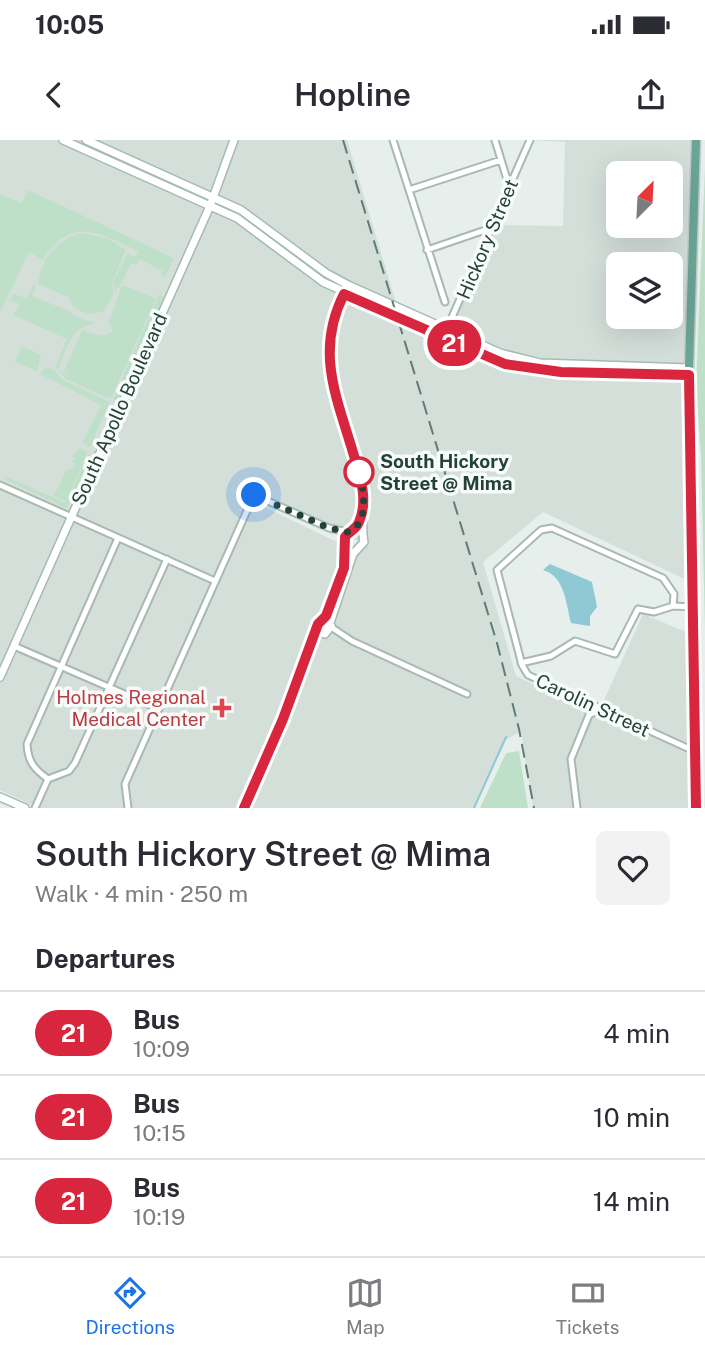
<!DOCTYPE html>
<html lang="en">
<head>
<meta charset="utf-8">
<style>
  body { margin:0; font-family:"Public Sans",sans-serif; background:#f2f2f3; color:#2b2b33; height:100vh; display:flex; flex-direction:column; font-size:26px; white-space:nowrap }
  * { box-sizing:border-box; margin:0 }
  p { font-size:23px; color:#7c7c81 }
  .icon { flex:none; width:38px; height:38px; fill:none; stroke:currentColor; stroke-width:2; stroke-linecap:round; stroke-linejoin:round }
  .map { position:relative; height:668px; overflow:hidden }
  .details { display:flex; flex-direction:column; background:#fff; flex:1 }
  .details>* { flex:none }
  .badge { padding:0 14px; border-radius:23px; font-size:24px; line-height:46px }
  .needle { width:46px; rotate:24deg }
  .buttons { position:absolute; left:606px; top:21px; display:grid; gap:14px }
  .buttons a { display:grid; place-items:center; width:77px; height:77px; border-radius:10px; background:#fff; box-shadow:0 7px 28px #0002; font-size:35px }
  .you { position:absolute; width:35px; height:35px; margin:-18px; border:5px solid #fff; border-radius:50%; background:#1a73e8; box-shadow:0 0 0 10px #1a73e833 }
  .map>.badge { position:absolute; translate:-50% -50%; box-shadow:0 0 0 4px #fff }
  h2 { padding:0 35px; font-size:26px; line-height:63px }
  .round { display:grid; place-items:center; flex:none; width:74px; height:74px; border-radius:10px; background:#f2f2f3 }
  .head { display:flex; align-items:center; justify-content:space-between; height:119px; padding:0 35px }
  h1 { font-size:33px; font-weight:600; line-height:52px }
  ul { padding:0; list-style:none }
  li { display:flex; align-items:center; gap:21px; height:84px; padding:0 35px; border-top:2px solid #e1e1e2 }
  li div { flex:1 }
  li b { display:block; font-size:26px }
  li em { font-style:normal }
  li .badge { min-width:77px; font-weight:700; text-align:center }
  .status { display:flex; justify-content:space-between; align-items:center; height:49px; padding:0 35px; background:#fff; direction:ltr }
  .status svg { height:19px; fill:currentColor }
  header { display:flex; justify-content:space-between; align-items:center; height:91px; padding:0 35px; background:#fff; font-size:32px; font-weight:600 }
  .tabs { display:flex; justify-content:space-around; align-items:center; height:98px; border-top:2px solid #e1e1e2; background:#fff; font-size:19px; color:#7c7c81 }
  .tabs a { display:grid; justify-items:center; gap:4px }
  .tabs .current { color:#1a73e8 }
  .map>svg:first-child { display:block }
  .built { fill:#d4dfda; fill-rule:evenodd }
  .green { fill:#bfe0c8 }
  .water { fill:#8ec9d4 }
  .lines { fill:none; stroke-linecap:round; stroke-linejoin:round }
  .stream { stroke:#8ec9d4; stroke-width:2 }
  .street-casing { stroke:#a8b8b2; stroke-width:9 }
  .secondary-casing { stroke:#a4bbb3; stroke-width:10 }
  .primary-casing { stroke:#c2cac8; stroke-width:11 }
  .street { stroke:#fff; stroke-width:5 }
  .secondary { stroke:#fff; stroke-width:7 }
  .primary { stroke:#6aa596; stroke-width:8 }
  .rail { stroke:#5f7d75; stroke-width:2; stroke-dasharray:14 7; stroke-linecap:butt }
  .line-casing { stroke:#fff; stroke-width:16 }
  .line { stroke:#d7263d; stroke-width:10 }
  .walk { stroke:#24423a; stroke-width:7; stroke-dasharray:0 12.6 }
  .stop-dot { fill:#fff; stroke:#d7263d; stroke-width:3.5 }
  .health-dot { fill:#e0444e; stroke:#f7fbf9; stroke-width:2.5 }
  .labels { text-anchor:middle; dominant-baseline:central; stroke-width:7; stroke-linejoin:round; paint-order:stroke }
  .street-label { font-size:19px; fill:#24423a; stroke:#f7fbf9 }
  .stop-label { font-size:19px; font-weight:bold; fill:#24423a; stroke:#f7fbf9; text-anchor:start }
  .health-label { font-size:19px; fill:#be3a42; stroke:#f7fbf9; text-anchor:end }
</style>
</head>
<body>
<div class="status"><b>10:05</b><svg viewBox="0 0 49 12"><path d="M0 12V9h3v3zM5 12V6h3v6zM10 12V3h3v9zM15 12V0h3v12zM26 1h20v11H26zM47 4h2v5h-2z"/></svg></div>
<header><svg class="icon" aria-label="back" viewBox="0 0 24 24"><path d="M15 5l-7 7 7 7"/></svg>Hopline<svg class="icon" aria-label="share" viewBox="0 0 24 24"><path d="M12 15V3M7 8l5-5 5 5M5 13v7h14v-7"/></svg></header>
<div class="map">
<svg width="705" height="668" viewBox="0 0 705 668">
  <rect width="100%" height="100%" fill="#e6efeb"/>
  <path class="built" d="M0,0H347L401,179L443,198L492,85L563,86L565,2L530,0H698L691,230L695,444L543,372L483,422L516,536L583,567L589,574L600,569L643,474L696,496L698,668H533L521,591L506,600L474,668H243L358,401L254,355L125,644L128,668H38L0,650ZM618,33H670V86H618ZM618,124H670V177H618Z
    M254,362L337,402L342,412L340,429L239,668H132L127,650L129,641Z"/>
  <path class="green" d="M705,28V489L701,316L696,246Z
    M28,50L174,118L165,137L161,135L163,131L139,119L136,125L132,123L116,152L113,142L128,113L135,117L138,111C102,94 70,74 43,120L29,112L0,172V54L22,63Z
    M82,93L107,98L126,110L112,142L114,154L103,172L87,174L74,168L68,157L38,144C41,119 57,99 82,93Z
    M33,145L36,146L32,156L72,172L71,175L96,183C68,189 70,204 58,229L55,227L67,199L13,175L20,165L10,160L13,154L26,158Z
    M126,146L156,159L111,258H108L66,239L58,230L69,235L64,231L82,190L101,196L113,192L109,182L121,147Z
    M160,153L164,160L157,175L149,182V194L121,257L116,261L113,259Z
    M22,206L41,215L37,231L15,222Z
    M45,227L53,229L63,240L110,262L90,307L82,303L101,265L40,234Z
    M80,308L88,312L66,361L54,356L66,330L73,329L76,324L71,322L76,319L72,317Z
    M89,313L93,321L66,368L4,339L7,337L66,363Z
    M519,611L528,668H480L506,613Z"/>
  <path class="water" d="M550,424L592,442L597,467L590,476V486L571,483C566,464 565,436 543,430Z"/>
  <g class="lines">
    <path class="stream" d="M474,668L506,597"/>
    <g class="street-casing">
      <path id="street" d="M393,0L445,162
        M495,0L509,46
        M409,50L501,20
        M427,110L491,88
        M445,193L530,0
        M0,345L215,441
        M673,466L674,454L663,438L552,388L541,390L497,430L522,525L528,535L696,612
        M331,487L352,501L467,554
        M14,506L159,569
        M521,523L551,516L575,501L615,514L638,469L654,472L673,466L694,467
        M48,639C34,629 28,622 27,604L118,398
        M48,639L69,631L75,623L167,419
        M35,668L48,639
        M128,668L125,644L254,355L329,388L348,392
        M577,668L571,619L589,575L600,569"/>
    </g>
    <g class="secondary-casing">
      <path id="secondary" d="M63,0L237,78L323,142L480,214L537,231L689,235
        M86,0L241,70L326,133L348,145L500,213L540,223L689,228
        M348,409L345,396L360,380
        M344,428L347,408
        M324,480L331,486L325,494L319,491L317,486L329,468
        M330,483L353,414L364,402C360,383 366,363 362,343C348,273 309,224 345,152
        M0,537L210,66L234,0
        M0,657L25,668
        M244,668L317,489"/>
    </g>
    <g class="primary-casing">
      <path id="primary" d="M696,0L689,228L697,668"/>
    </g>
    <use href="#street" class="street"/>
    <use href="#secondary" class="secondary"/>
    <use href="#primary" class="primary"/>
    <path class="rail" d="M343,0L497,503L519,589L534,668"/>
  </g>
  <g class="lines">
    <g class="line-casing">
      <path id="line" d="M244,668L283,579L318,484L326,476L344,428L345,397C349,391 356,390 359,382C368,362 361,339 355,319C338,260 314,213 344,154L505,224L561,232L689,235L696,668"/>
    </g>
    <use href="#line" class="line"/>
    <path class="walk" d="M254,355L329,388L348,392C372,382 362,345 359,332"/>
  </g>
  <circle class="stop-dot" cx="359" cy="332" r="14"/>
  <path class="health-dot" d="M218.5 557.5h7v7h7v7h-7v7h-7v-7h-7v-7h7z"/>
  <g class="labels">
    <g class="street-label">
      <text transform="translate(487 99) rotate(-67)">Hickory Street</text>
      <text transform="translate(119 269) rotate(-66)">South Apollo Boulevard</text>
      <text transform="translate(593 565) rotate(25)">Carolin Street</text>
    </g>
    <g class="stop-label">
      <text x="380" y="321">South Hickory<tspan x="380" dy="22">Street @ Mima</tspan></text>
    </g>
    <g class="health-label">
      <text x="206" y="557">Holmes Regional<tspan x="206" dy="22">Medical Center</tspan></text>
    </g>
  </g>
</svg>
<div class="buttons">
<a><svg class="needle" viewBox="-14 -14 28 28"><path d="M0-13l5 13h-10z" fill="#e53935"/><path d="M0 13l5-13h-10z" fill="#7c7c81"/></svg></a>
<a><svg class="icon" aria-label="layers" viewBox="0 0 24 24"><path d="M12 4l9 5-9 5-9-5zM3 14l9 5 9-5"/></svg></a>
</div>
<div class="you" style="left:254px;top:355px"></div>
<b class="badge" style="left:454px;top:203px;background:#d7263d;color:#fff">21</b>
</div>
<section class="details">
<div class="head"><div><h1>South Hickory Street @ Mima</h1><p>Walk · 4 min · 250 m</p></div><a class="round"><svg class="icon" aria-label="heart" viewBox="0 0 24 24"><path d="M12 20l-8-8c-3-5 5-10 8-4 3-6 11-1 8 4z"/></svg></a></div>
<h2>Departures</h2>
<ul>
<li><span class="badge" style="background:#d7263d;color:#fff">21</span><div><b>Bus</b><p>10:09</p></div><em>4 min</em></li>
<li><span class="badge" style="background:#d7263d;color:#fff">21</span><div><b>Bus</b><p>10:15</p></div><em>10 min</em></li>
<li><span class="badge" style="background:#d7263d;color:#fff">21</span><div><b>Bus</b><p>10:19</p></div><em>14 min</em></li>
</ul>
</section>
<nav class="tabs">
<a class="current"><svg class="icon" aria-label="directions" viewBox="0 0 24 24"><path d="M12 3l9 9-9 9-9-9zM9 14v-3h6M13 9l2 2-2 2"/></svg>Directions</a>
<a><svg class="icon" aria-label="map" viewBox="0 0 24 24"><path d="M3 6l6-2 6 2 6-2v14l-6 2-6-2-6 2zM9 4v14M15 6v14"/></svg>Map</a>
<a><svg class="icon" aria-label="tickets" viewBox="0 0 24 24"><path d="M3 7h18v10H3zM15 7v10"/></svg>Tickets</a>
</nav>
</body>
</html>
